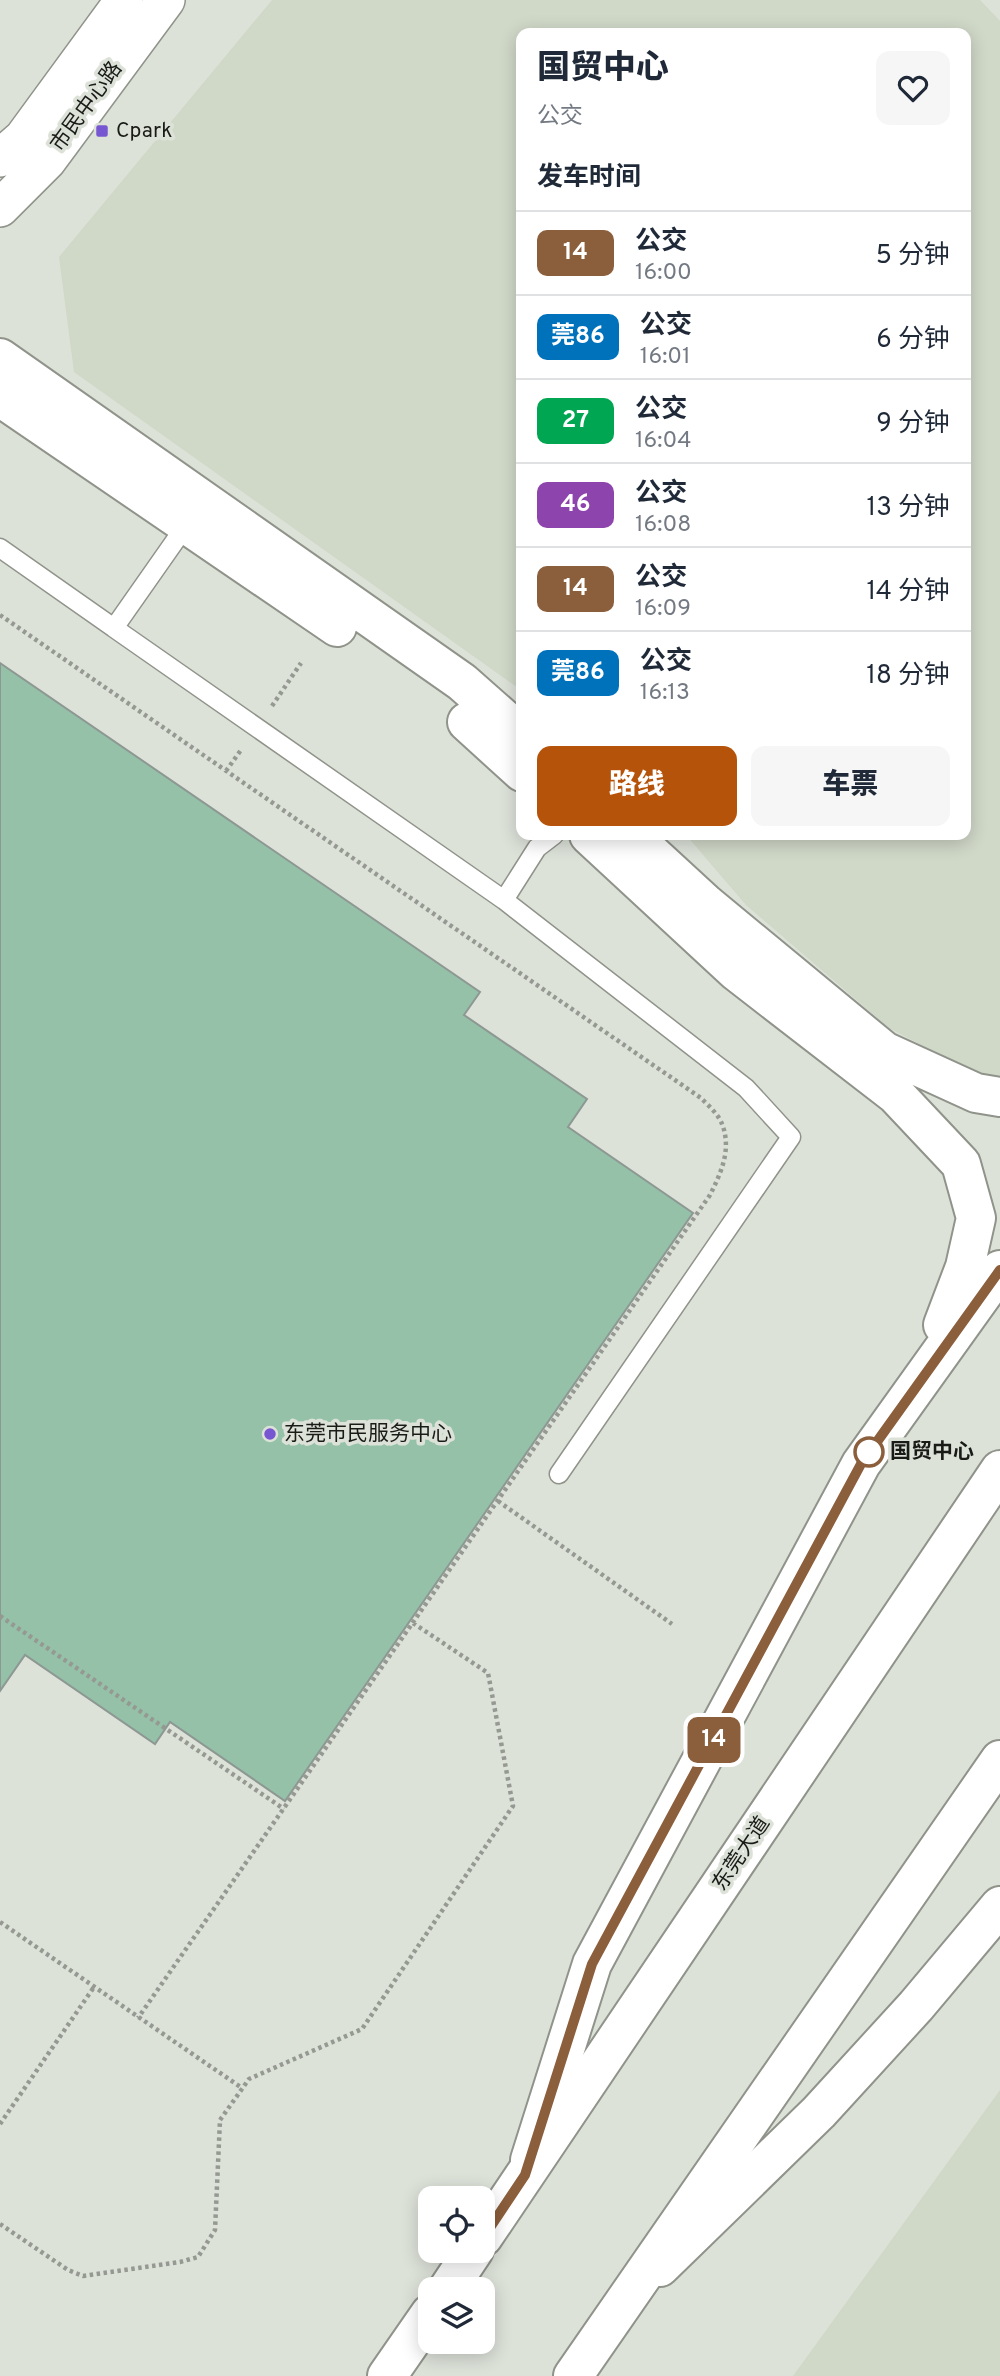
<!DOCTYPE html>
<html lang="zh">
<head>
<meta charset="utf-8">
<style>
  body { margin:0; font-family:Overpass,"Noto Sans SC",sans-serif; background:#f6f6f7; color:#1f2937; height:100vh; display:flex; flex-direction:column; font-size:26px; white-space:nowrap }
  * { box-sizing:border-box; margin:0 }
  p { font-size:23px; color:#747a83 }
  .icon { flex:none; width:38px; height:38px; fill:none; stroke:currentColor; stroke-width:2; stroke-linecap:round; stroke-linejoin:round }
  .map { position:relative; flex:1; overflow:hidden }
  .sheet { position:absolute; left:516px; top:28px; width:455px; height:812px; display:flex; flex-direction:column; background:#fff; border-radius:14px; box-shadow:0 4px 18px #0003 }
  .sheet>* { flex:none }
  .badge { padding:0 14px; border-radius:10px; font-size:24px; line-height:46px }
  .tools { position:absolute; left:418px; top:2186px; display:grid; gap:14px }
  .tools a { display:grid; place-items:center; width:77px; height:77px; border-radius:14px; background:#fff; box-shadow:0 4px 18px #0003; font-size:35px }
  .map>.badge { position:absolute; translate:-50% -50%; box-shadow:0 0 0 4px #fff }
  h2 { padding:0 21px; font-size:26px; line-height:63px }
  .round { display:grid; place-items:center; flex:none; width:74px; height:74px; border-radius:14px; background:#f6f6f7 }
  .summary { display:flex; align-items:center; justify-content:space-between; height:119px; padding:0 21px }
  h1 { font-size:33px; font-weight:800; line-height:52px }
  .primary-button { display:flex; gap:14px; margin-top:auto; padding:14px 21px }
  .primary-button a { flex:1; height:80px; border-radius:14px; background:#b45309; color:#fff; font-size:28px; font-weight:800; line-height:80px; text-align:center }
  .primary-button a+a { background:#f6f6f7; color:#1f2937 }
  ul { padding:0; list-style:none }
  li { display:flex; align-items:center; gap:21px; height:84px; padding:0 21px; border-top:2px solid #e0e1e3 }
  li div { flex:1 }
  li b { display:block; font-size:26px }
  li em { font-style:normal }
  li .badge { min-width:77px; font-weight:700; text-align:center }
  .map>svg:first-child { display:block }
  .built { fill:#d0d8c8 }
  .building { fill:#94c1a8; stroke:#8e9893; stroke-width:2 }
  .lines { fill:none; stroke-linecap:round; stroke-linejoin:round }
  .lane-casing { stroke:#8f938a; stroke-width:21 }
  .street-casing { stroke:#8f938a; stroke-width:40 }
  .secondary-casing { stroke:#8f938a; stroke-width:42 }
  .primary-casing { stroke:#8f938a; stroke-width:42 }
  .path { stroke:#959992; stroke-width:4.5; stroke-dasharray:3.5 3.5; stroke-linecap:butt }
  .lane { stroke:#fff; stroke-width:18 }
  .street { stroke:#fff; stroke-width:37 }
  .secondary { stroke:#fff; stroke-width:38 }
  .primary { stroke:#fff; stroke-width:38 }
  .line-casing { stroke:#fff; stroke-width:16 }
  .line { stroke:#8b5e3c; stroke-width:10 }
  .poi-dot { fill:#7757d1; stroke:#dde2d9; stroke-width:2.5 }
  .stop-dot { fill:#fff; stroke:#8b5e3c; stroke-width:3.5 }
  .labels { text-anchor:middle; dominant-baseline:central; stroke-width:7; stroke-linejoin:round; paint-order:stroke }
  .street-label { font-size:21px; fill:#191b17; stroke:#dde2d9 }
  .poi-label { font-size:21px; fill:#191b17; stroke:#dde2d9; text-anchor:start }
  .stop-label { font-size:21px; font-weight:bold; fill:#191b17; stroke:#dde2d9; text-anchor:start }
</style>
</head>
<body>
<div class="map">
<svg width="1000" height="2376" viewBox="0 0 1000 2376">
  <rect width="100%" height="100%" fill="#dde2d9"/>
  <path class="built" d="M272,0H980L1000,21V1076L984,1078L889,1028L746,905L686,835H966V33H522L521,690L74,372L59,257Z
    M1000,2090V2376H793Z"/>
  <path class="building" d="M0,663L480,992L464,1015L587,1099L568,1127L693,1213L285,1801L170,1722L155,1744L25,1655L0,1691Z"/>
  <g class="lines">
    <g class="lane-casing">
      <path id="lane" d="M0,548L114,628L189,521
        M114,628L504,900L746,1088L791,1137L559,1474
        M504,900L537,848L554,835"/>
    </g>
    <g class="street-casing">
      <path id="street" d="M0,158L23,138L124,0
        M0,208L47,161L166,0"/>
    </g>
    <g class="secondary-casing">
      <path id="secondary" d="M0,358L462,682L522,735
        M0,397L337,627
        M467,722L522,772
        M589,835L737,972L896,1095L961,1164L976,1218L965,1267L943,1325
        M631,835L706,904L884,1051L976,1093L1000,1097
        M530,2160L592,1964L861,1464L1000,1270
        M660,2267L819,2112L916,2006L1000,1906"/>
    </g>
    <g class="primary-casing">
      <path id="primary" d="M483,2237L1000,1470
        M448,2289L474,2250
        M387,2376L430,2314
        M573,2376L1000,1760"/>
    </g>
    <path class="path" d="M0,615L701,1098C708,1105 719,1115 722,1124C732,1149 721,1173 710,1195L138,2018
      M272,706L301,663
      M226,771L241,750
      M498,1501L672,1624
      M0,1616L284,1809
      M0,1922L242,2088
      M0,2124L94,1987
      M0,2224L68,2270L83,2276L180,2262L198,2257L215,2230L220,2120L249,2079L362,2029L513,1806L488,1673L413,1623"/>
    <use href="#lane" class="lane"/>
    <use href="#street" class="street"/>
    <use href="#secondary" class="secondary"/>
    <use href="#primary" class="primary"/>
  </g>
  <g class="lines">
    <g class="line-casing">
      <path id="line" d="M483,2238L525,2175L592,1964L861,1464L1000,1270"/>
    </g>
    <use href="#line" class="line"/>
  </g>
  <g class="poi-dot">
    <rect x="95" y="124" width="14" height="14" rx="3.5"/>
    <circle cx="270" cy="1434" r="7"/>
  </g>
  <circle class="stop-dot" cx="869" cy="1452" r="14"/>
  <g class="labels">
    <g class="street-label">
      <text transform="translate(87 107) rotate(-54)">市民中心路</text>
      <text transform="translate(742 1854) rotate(-56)">东莞大道</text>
    </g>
    <g class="poi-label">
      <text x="116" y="131">Cpark</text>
      <text x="284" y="1434">东莞市民服务中心</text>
    </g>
    <g class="stop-label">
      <text x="890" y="1452">国贸中心</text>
    </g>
  </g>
</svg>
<div class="tools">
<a><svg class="icon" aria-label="locate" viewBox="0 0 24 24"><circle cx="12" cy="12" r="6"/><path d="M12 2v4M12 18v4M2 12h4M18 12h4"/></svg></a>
<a><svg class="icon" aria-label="layers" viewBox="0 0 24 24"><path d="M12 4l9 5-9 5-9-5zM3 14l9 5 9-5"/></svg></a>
</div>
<b class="badge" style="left:714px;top:1740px;background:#8b5e3c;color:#fff">14</b>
<section class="sheet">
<div class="summary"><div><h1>国贸中心</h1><p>公交</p></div><a class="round"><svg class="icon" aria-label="heart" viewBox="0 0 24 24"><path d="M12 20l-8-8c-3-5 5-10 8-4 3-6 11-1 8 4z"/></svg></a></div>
<h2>发车时间</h2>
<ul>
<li><span class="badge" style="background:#8b5e3c;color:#fff">14</span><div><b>公交</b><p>16:00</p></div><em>5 分钟</em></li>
<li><span class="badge" style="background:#0072bc;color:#fff">莞86</span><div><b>公交</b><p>16:01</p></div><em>6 分钟</em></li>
<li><span class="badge" style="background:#00a651;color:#fff">27</span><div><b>公交</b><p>16:04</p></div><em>9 分钟</em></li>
<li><span class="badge" style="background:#8e44ad;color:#fff">46</span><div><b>公交</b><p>16:08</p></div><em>13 分钟</em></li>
<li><span class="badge" style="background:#8b5e3c;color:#fff">14</span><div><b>公交</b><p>16:09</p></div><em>14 分钟</em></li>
<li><span class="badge" style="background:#0072bc;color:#fff">莞86</span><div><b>公交</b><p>16:13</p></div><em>18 分钟</em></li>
</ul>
<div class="primary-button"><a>路线</a><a>车票</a></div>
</section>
</div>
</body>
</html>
